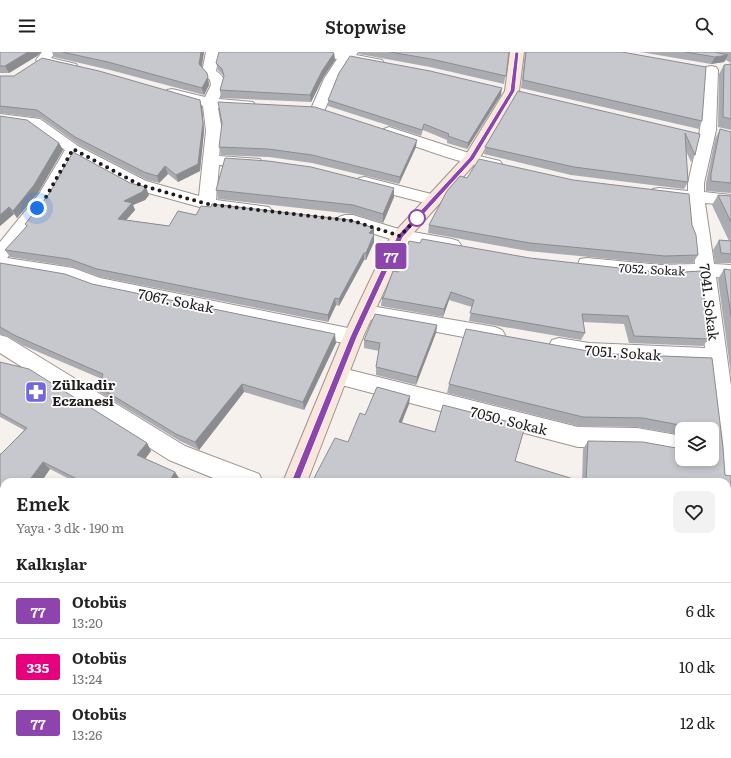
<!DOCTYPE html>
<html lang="tr">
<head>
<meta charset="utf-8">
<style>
  body { margin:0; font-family:Literata,serif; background:#f2f2f2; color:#222; height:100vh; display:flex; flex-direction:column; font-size:15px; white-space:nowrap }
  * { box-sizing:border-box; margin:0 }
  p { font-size:13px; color:#767676 }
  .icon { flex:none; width:22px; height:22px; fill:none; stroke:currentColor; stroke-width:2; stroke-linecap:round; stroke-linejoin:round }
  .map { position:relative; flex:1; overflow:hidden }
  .sheet { position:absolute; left:0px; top:426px; width:731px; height:280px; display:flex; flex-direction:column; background:#fff; border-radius:12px 12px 0 0; box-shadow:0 2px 6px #0003 }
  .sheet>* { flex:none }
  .badge { padding:0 8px; border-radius:3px; font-size:14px; line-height:26px }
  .buttons { position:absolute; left:675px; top:370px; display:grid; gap:8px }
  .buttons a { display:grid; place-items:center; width:44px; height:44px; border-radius:8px; background:#fff; box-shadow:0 2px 6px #0003; font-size:20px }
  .you { position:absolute; width:20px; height:20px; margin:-10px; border:3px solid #fff; border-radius:50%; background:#1a73e8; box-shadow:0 0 0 6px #1a73e833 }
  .map>.badge { position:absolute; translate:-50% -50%; box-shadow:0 0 0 2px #fff }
  h2 { padding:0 16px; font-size:15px; line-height:36px }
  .round { display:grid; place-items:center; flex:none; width:42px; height:42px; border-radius:8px; background:#f2f2f2 }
  .head { display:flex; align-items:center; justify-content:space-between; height:68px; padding:0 16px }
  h1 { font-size:19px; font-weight:600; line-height:30px }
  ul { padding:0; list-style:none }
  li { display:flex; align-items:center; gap:12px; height:56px; padding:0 16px; border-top:1px solid #e0e0e0 }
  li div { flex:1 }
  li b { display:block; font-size:15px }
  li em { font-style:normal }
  li .badge { min-width:44px; font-weight:700; text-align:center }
  header { display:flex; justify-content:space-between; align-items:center; height:52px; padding:0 16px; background:#fff; font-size:18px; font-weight:600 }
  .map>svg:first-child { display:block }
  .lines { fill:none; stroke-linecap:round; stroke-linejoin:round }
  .minor-casing { stroke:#9c9592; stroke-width:2 }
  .secondary-casing { stroke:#9c9592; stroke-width:2 }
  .minor { fill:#fff; fill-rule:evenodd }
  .secondary { fill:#fae6da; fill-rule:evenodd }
  .wall { fill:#abacb1 }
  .shaded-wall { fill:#8b8c90 }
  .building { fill:#c7c8ce; stroke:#8b8c90 }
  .line { fill:#8e44ad; stroke:#fff }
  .walk { stroke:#1f1c1b; stroke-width:4; stroke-dasharray:0 7.2 }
  .stop-dot { fill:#fff; stroke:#8e44ad; stroke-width:2 }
  .labels { text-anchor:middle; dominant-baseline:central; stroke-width:3.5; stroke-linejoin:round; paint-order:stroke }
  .far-street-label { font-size:12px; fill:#1f1c1b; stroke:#fff }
  .street-label { font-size:14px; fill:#1f1c1b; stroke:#fff }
  .poi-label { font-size:14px; font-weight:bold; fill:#1f1c1b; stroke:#fff; text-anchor:start }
</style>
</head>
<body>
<header><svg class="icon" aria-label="menu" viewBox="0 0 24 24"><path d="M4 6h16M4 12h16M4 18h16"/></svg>Stopwise<svg class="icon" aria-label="search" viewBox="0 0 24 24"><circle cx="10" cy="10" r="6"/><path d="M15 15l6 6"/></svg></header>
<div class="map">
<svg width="731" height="706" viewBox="0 0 731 706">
  <rect width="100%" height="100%" fill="#f7f1ed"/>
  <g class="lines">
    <g class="minor-casing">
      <path id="minor" d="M42,0H56L51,6L76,12L78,15L76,18L71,19L38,11L36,8Z
        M206,0H220L216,19C229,28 224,34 219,47L253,50L255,53L253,56L248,57L218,56L222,79L219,104L260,107L262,110L260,113L254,115L219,113L216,148L269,155L272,159L269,163L263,165L207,157L134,137L76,105L52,149L7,206L73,216L100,226L353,277L360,280L363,285L360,290L353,293L97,239L70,229L0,217V190L39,142L65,98L31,74L0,70V62L40,67L78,94L146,129L199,144L206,79L203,54L167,44L165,41L167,38L172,37L205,45L211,33L210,28L202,20Z
        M313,0H358L356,3L382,8L384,11L382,14L377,15L349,10L338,27L325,57L323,60L318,61L313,60L311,57L324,27L337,7L315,3Z
        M711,14L716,15L718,18L716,78L704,131V140L731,143V153L705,151L714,212L731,213V227L716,225L731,334V568L727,570V495L729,494L727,493V430H718L717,403L707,313L589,307L552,300L549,294L552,288L559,286L589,291L705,296L697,225L661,227L587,218L580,217L578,212L580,207L587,206L661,213L695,212L688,149L653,145L651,141L653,137L659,136L688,139V131L700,78L704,18L706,15Z
        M389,75L475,103L500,109L502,112L500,115C481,120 406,91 384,83L381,80L384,77Z
        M365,125L439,144L441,148L439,152L433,153L359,134L357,130L359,126Z
        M345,163H353L402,178L452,187L458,189L461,193L458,197L452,199L400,190L352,175L339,173L336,169L339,165Z
        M365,253L495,275L502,278L505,283L502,288L495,291L358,265L355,260L358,255Z
        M0,283L7,285L185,394L259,422L263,430H223L169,408L0,301Z
        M338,315L578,375L637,376L682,384V404L637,396L578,395L330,330L327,324L330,318Z
        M727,688L731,689V706H709V702H727Z"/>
    </g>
    <g class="secondary-casing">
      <path id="secondary" d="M510,0H524L519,39L479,107L408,187L363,285L307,430H283L343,285L391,184L465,104L505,39Z
        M161,702H192L191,706H160Z"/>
    </g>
    <use href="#minor" class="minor"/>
    <use href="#secondary" class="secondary"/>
  </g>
  <path class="wall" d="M0,0H41L37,4L9,21H0Z
    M52,0H204L201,15L207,21L209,33L204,43L110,18L54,5Z
    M358,0H509L504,32L430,15L359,2Z
    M525,0H622L702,69L699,77L521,36Z
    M640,0H731V11L726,8L724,10L711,12Z
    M334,1L335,8L323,26L311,50L221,46L220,38L224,24L218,18L216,11Z
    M731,12V78L718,75L719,22L724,13Z
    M0,24L202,55L204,79L200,119L178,130L168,122L159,131L147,128L79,93L41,66L0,61Z
    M501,43L467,97L447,91V88L423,78L421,84L328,54V48Z
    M0,64L59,91L63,98L38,141L17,166L14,162L0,174Z
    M720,77L731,80V141L706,139V131L715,87Z
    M700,82L695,103L691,110L686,99L688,130L684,137L571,123L484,102L485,95Z
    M219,95H416L399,132L312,111L269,105L221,103Z
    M467,126L573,128L692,173L698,203L693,211L661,212L528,199L428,181L429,173Z
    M216,138L394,145L383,171L353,162L218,147Z
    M149,143L145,148L133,153L135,158L126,168L169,174L196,163L374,176V190L366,208H364L339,254L336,253L328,270L100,225L73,215L10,205L5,198L27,175L25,172Z
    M718,143L731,144V211H715L713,198L719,188L729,189L712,153Z
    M409,189L709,287L703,294L629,291L624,272L583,270L585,281L581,288L469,269L472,255L449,248L443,265L381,254L382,246H383L398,220Z
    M0,211L92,232L336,291L304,358L244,340L199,398L180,389L99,340L94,332L100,333L102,327L22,293L7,284L0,283Z
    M724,217L731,218V323L718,227Z
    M437,273L436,281L416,333L376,323V315L379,299L364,296V288Z
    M589,301L712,306L725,423L731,424V541L727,544V430H312L348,390L365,363L410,344L409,352L401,371L515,409L582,430L583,397L588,389L682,407L712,377H682V383L637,375L578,374L447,341L449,332Z
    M0,310L147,391L151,399L145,407L175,420L180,428L179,430H75L50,417L41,430H4L1,402L24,378L0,365Z
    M494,702H505V704L501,706Z
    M535,702H636L635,706H540Z
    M659,702H718V706H731H659Z"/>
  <path class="shaded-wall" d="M28,0H41L37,4L9,21L5,14Z
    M201,0H204L201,20L199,12Z
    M334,1L335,8L323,26L311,50L310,43L322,19Z
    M728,3L724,10L711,12L715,5Z
    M208,25L209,33L204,43L202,36Z
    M502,36L501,43L467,97L468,91Z
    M200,48L202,55L204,79L200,119L178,130L176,123Z
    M417,88L416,95L399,132L400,125Z
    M59,91L63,98L38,141L17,166L13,159Z
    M165,114L168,122L159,131L157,124Z
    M146,135L149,143L145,148L133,153L135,158L121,174L118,167L124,149Z
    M394,136V145L383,171V162Z
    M9,155L14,162L0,174V163Z
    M374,176V183L369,181Z
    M374,182V190L366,208V201Z
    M364,201V208L339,254V247Z
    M451,240L449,248L443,265L444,257Z
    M335,246L336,253L328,270V263Z
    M437,273L436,281L416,333L417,325Z
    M335,282L336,291L304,358L303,350Z
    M242,332L244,340L199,398L195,390Z
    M410,344L409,352L399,378V370Z
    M147,391L151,399L142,411L137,403Z
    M43,410L50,417L41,430H28Z
    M175,420L180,428L179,430H169Z
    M41,702H51L49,706H39Z
    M138,702H145L143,706H136Z"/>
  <path class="building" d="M0,0H28L5,14H0Z
    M62,0H201L199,12L207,21L208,25L202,36L108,10Z
    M219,0H331L334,1L322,19L310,43L220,38L224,24L222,17L216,11Z
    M390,0H509L506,24L431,7Z
    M526,0H622L706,15L702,69L523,28Z
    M685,0H714L728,3L715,5Z
    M350,4L430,19L502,36L468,91L448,84L449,82L424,72L422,78L328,48L339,21Z
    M42,6L99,19L200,48L203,71L198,112L176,123L165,114L157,124L144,120L75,85L37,58L0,54V24H14Z
    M731,12V67L723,65L724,13Z
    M518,39L700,82L695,103L685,81L688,130L574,115L485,95Z
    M218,50L315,55L417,88L400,125L312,103L268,97L219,95L222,71Z
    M0,64L27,68L59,91L34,133L13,159L9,155L0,163Z
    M720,77L731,80V131L711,129V122Z
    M73,100L130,131L146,135L142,140L124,149L132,151L118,167L169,174L178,159L196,163L201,154L211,155L212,152L350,168L374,176L369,181L374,182L366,201H364L339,247L335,246L328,263L97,217L69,207L5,198L27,174L25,172L49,142Z
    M225,106L268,109L311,115L394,136L383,162L353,153L216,138Z
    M479,107L573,128L689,142L692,173L696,183L698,203L665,204L530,191L429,173L447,139L460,124L467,126Z
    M718,143L731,144V170Z
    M422,187L530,206L665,221L701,219L709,287L634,284L628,264L582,262L585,281L470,261L474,248L451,240L444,257L382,246H383L393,219L398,220L409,189L420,191Z
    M719,188L731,189V202L721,201Z
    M0,211L65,222L92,232L335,282L303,350L242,332L195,390L176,382L94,332L100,333L103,322L16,284L0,275Z
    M724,217L731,218V264Z
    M375,262L437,273L417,325L376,315L380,291L364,288Z
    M466,277L588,299L589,301L712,306L723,395L725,423L731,424V538L727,537V430H586L588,389L643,390L682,397V407H712V377H690V375L643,366L583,365L449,332Z
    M0,310L29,317L147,391L137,403L175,420L169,430H81V429L43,410L28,430H4V593L0,592V402H1L27,376L0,361Z
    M377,335L410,344L399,370L435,380L443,353L525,374L515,409L583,430H312L335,386L348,390L360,361L365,363Z
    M727,608L731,609V699H727Z
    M0,626L4,628V702H41L39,706H0Z
    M93,702H138L136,706H91Z
    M197,702H275L288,706H196Z
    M501,702H505V704Z
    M542,702H636L635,706H547Z
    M668,702H718V706H731H668Z"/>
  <path class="line" d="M515,0H519L515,39L474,107L403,185L357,285L299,430L295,434L292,433L291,430L350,285L397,184L469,106L510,39Z"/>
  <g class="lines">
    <path class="walk" d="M37,156L46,145L73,97L140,133L207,152L353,169L400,184L417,166"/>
  </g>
  <defs>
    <g id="pharmacy-square" transform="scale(1.15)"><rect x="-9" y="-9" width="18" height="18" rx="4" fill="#7366e1" stroke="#fff"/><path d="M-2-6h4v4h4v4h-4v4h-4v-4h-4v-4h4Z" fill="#fff"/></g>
  </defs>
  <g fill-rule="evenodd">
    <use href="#pharmacy-square" x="36" y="340"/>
  </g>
  <circle class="stop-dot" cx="417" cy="166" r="8"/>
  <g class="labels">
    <g class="far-street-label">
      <text transform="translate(652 217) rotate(3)">7052. Sokak</text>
    </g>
    <g class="street-label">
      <text transform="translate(176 248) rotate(11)">7067. Sokak</text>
      <text transform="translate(710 250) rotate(83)">7041. Sokak</text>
      <text transform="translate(623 300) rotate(4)">7051. Sokak</text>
      <text transform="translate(509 368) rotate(14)">7050. Sokak</text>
    </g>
    <g class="poi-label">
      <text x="52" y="332">Zülkadir<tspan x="52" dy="16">Eczanesi</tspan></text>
    </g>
  </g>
</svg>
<div class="buttons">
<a><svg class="icon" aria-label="layers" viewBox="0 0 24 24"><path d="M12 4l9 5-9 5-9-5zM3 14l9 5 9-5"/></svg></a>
</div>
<div class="you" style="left:37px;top:156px"></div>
<b class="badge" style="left:391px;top:204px;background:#8e44ad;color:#fff">77</b>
<section class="sheet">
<div class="head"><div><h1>Emek</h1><p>Yaya · 3 dk · 190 m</p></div><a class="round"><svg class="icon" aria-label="heart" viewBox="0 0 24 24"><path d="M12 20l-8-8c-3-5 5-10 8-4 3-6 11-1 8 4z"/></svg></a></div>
<h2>Kalkışlar</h2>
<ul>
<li><span class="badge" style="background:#8e44ad;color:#fff">77</span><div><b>Otobüs</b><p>13:20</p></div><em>6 dk</em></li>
<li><span class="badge" style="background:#e6007e;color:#fff">335</span><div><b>Otobüs</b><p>13:24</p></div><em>10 dk</em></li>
<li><span class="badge" style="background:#8e44ad;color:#fff">77</span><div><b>Otobüs</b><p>13:26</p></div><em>12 dk</em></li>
</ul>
</section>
</div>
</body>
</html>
